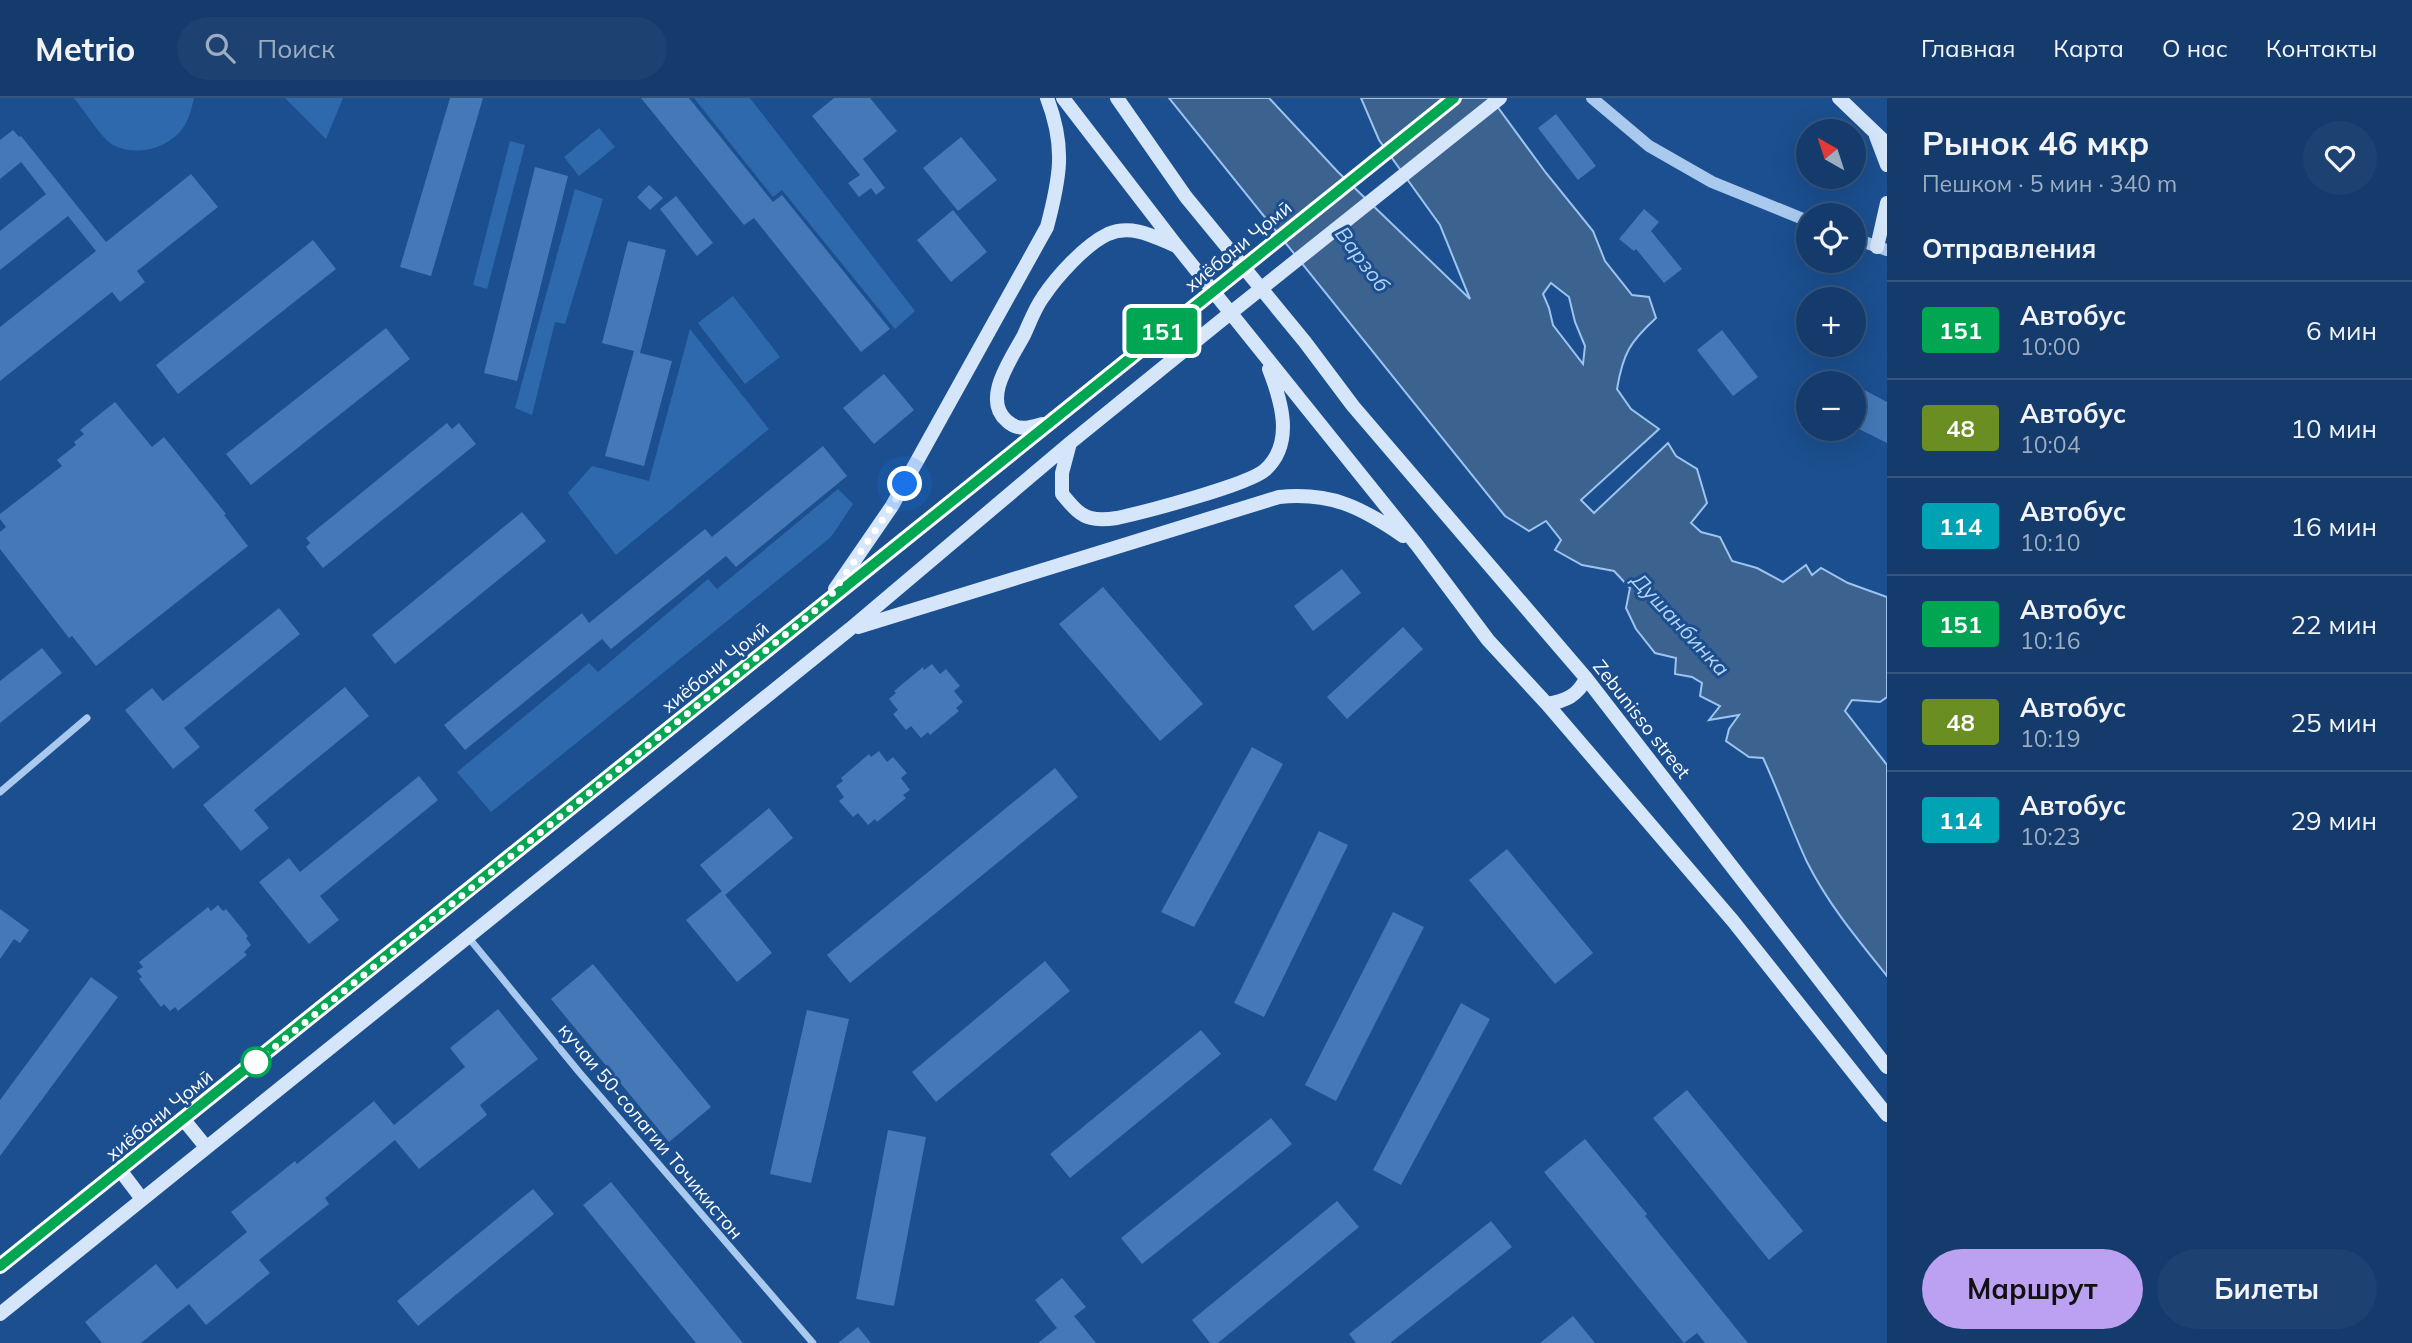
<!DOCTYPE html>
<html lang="ru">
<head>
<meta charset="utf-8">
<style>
  body { margin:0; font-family:Mulish,sans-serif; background:#1d4271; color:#f1f3f6; height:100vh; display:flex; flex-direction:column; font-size:26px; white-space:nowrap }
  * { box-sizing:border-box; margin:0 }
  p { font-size:23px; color:#9dadc1 }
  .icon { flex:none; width:38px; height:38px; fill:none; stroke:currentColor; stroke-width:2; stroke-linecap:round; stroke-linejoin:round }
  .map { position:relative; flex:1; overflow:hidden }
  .panel { display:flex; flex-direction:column; background:#143b6b; width:525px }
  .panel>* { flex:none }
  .badge { padding:0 14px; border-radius:5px; font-size:24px; line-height:46px }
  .needle { width:46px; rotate:321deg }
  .controls { position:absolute; left:1796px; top:21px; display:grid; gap:14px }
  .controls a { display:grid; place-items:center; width:70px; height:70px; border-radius:50%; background:#143b6b; box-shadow:0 7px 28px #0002,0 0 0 2px #33557e; font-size:35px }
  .you { position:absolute; width:35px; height:35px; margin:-18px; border:5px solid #fff; border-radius:50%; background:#1a73e8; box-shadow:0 0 0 10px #1a73e833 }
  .map>.badge { position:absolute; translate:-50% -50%; box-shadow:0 0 0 4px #fff }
  h2 { padding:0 35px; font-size:26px; line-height:63px }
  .round { display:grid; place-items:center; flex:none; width:74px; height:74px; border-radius:37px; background:#1d4271 }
  .overview { display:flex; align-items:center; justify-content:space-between; height:119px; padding:0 35px }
  h1 { font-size:33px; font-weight:700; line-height:52px }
  .primary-button { display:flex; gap:14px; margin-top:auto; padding:14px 35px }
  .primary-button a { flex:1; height:80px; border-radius:42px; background:#bca0f2; color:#111; font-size:28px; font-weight:700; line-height:80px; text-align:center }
  .primary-button a+a { background:#1d4271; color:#f1f3f6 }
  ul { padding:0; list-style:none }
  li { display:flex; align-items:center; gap:21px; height:98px; padding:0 35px; border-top:2px solid #33557e }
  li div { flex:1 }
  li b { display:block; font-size:26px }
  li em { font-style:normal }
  li .badge { min-width:77px; font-weight:700; text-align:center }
  header { display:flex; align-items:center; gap:42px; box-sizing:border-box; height:98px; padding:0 35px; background:#143b6b; border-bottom:2px solid #33557e }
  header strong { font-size:33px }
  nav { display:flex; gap:38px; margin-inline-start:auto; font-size:24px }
  .search { width:490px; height:63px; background:#1d4271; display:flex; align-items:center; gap:18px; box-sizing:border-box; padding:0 24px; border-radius:38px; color:#9dadc1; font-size:26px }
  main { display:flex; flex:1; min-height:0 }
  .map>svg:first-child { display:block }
  .green { fill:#2e69ad }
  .water { fill:#3c6290; stroke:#9cc4f0; stroke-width:2; fill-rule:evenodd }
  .building { fill:#4478b7 }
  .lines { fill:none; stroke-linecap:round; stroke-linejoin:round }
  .minor { stroke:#a9c9ee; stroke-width:7 }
  .tertiary { stroke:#a9c9ee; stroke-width:12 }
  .secondary { stroke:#d6e6fa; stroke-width:14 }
  .line-casing { stroke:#fff; stroke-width:16 }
  .line { stroke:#00a651; stroke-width:10 }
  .walk { stroke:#fff; stroke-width:7; stroke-dasharray:0 12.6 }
  .stop-dot { fill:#fff; stroke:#00a651; stroke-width:3.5 }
  .labels { text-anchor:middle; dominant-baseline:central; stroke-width:6; stroke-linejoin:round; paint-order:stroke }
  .street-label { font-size:19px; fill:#fff; stroke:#1b4f8f }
  .water-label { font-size:21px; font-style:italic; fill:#b5d3f5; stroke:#1b4f8f }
</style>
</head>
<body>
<header>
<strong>Metrio</strong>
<div class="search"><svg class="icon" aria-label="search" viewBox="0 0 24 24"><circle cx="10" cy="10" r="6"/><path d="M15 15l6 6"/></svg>Поиск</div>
<nav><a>Главная</a><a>Карта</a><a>О нас</a><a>Контакты</a></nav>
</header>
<main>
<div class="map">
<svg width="1887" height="1245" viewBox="0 0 1887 1245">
  <rect width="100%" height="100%" fill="#1b4f8f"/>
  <path class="green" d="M74,0H194C191,13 188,25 179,35C162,52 134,58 113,47C101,40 84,12 74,0Z
    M285,0H343L326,41Z
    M694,0H750L915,213L895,231L782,92L773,99Z
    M599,30L615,49L579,78L564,59Z
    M510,43L525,47L487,191L473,187Z
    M575,91L603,101L565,226L555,224L532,317L515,310Z
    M733,198L780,259L745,286L698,225Z
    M690,231L769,331L616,457L568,395L592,368L649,383Z
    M838,391L853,406L831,439L491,714L457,674L589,565L598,574L708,481L717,491Z"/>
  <path class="water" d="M1169,0H1269L1338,74L1470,201L1440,127L1379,42L1361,0H1491L1546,75L1593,133L1605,163L1632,197L1649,199L1656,220C1630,244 1623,255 1617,291L1631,311L1659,331L1581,402L1594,415L1668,345L1676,358L1697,371L1707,405L1691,425L1701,434L1720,439L1732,463L1757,470L1783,484L1806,467L1812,477L1821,470L1848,485L1887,499V599L1880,604L1852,602L1845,613L1887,667V878C1858,842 1828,806 1807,764C1791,730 1779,694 1763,660L1749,659L1726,643L1729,631L1739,617L1709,622L1720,608L1700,598L1702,585L1692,579L1675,576L1676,560L1655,555L1636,531L1626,510L1630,490L1614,473L1582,467L1555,452L1561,442L1546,423L1529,433L1505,418ZM1551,185L1569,199L1575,224L1585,248L1583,266L1553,227L1549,210L1543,196Z"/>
  <path class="building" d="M450,0H483L431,178L400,169Z
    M641,0H689L773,104L782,97L890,231L861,254L754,120L744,127Z
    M834,0H870L897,33L863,61L885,90L876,97L871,90L859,99L848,85L860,77L812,18Z
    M1556,16L1596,68L1578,82L1538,30Z
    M13,32L19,39L21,38L106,144L191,76L218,109L137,173L145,184L120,204L112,194L0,283V229L96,153L68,118L0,172V133L46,96L21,64L0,81V42Z
    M961,39L997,82L958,113L923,70Z
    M535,69L568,78L517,283L484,275Z
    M649,87L663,100L650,112L637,99Z
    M676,98L713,145L697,158L660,111Z
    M1644,111L1659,124L1651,133L1682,171L1664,185L1636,151L1634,153L1619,141Z
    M953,112L987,154L951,184L917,142Z
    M313,142L336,171L178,296L156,267Z
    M628,143L666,152L640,255L672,263L644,368L605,358L634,253L602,245Z
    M386,230L410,261L251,387L226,356Z
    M1722,232L1758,279L1733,298L1697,252Z
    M884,276L914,312L874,346L843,310Z
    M1853,286L1887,304V345L1853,328Z
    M115,304L152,349L164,339L226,416L224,417L248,448L96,568L72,538L69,540L0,451V434L6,429L0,421V416L62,368L57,362L76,347L74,344L84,336L80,332Z
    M447,325L452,331L459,325L476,346L323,470L306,449L310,445L306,440Z
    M823,348L847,378L736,469L726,458L611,551L602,541L465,652L444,627L582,515L589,525L705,431L712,439Z
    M522,414L546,443L395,566L372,537Z
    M1342,471L1361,495L1313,533L1294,508Z
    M1103,489L1203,606L1160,643L1059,526Z
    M279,510L300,536L184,630L200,649L173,671L125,612L152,590L163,603Z
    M1403,529L1423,551L1347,621L1327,599Z
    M42,550L62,575L0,625V583Z
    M932,566L940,576L946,571L960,588L954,593L963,604L956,610L959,613L930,637L928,634L921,640L911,628L906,632L893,616L898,612L889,601L896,595L894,593L923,569L924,572Z
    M345,589L369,618L254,712L269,730L241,753L203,707Z
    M1252,649L1283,666L1194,829L1161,814Z
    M879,653L887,664L893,659L907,675L901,680L910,692L903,697L906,700L877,724L875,721L868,727L858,715L853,719L839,703L844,699L836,688L843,683L841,680L869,656L871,659Z
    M1055,670L1078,699L850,885L827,857Z
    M419,678L438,702L320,798L339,822L309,846L259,784L289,760L300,774Z
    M769,710L793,740L725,797L700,767Z
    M1319,733L1348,747L1264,919L1234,905Z
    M1507,751L1593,855L1555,886L1469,782Z
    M722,793L772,855L737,884L686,822Z
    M218,807L223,813L226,811L248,838L246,840L251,847L244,854L247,857L178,913L175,909L170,913L164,906L161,909L139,881L142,879L137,873L143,869L139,864L208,809L211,813Z
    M0,811L29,832L20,845L14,841L0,861Z
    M1393,814L1424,829L1336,1003L1305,987Z
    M1045,863L1070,893L936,1004L912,974Z
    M593,866L711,1009L669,1044L551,901Z
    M91,879L118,899L0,1058V1002Z
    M1461,905L1490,921L1401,1087L1373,1072Z
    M498,911L538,961L480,1007L487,1017L419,1071L395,1042L325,1100L329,1106L259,1162L270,1175L206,1227L189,1206L141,1245H102L85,1224L156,1166L177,1191L247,1134L231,1114L295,1063L297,1066L374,1003L394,1027L465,969L450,950Z
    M807,912L849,921L811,1085L770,1076Z
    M1201,932L1221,956L1070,1080L1050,1056Z
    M1687,992L1803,1133L1769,1162L1653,1020Z
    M1271,1020L1292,1046L1142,1166L1121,1140Z
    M888,1032L926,1039L894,1208L856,1201Z
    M1585,1041L1647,1116L1645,1118L1748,1245H1705L1697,1235L1684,1245L1544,1074Z
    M611,1084L743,1245H696L583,1107Z
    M533,1091L554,1116L418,1228L397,1203Z
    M1337,1103L1359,1129L1218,1245H1210L1192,1222Z
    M1491,1123L1512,1149L1390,1245H1356L1349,1236Z
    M1062,1180L1086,1209L1074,1218L1096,1245H1038L1057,1230L1035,1202Z
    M1573,1218L1595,1245H1540Z
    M858,1229L871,1245H838Z"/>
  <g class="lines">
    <path class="minor" d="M0,694L87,620
      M468,839L579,974L813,1245"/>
    <path class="tertiary" d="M1592,0L1649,48L1712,84L1808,123
      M1853,140L1887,152"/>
    <path class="secondary" d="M1063,0L1176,147L1417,447L1488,542L1547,606L1733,823L1887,1017
      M1117,0L1186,99L1305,244L1353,308L1586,580L1887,969
      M1839,0L1887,46
      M1876,38L1887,67
      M1877,149L1887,105
      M1042,326C1028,330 1018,333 1007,323C981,301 1012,260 1024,237C1030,224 1035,210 1043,199C1057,178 1085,147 1108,136C1131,126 1153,138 1174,147
      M1070,345L1062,375V396C1070,405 1078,417 1091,420C1098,422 1110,421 1117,420C1144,414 1248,387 1265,372C1295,345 1281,302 1269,271
      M835,491L892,408L1047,129C1060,80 1066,49 1047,0
      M858,529L1279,399C1331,394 1361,409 1403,438
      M1547,606C1565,603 1578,598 1586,580
      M184,1022L206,1049
      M120,1072L142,1101
      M0,1168L1454,0
      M0,1216L850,531L1070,345L1218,225L1500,0"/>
  </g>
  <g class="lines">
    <g class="line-casing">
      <path id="line" d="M0,1168L1454,0"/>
    </g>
    <use href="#line" class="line"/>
    <path class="walk" d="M256,964L827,503L892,408L905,386"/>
  </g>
  <circle class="stop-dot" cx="256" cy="964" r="14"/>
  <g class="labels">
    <g class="street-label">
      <text transform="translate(1238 148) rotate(-39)">хиёбони Ҷомӣ</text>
      <text transform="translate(715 569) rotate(-39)">хиёбони Ҷомӣ</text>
      <text transform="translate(1642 621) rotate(52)">Zebunisso street</text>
      <text transform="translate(159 1017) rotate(-39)">хиёбони Ҷомӣ</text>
      <text transform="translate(651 1033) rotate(50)">кучаи 50-солагии Точикистон</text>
    </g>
    <g class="water-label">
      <text transform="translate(1363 161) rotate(53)">Варзоб</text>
      <text transform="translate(1681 526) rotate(47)">Душанбинка</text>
    </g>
  </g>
</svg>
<div class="controls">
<a><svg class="needle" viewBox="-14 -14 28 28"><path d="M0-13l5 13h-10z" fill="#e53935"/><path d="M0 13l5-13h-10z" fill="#9dadc1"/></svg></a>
<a><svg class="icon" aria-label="locate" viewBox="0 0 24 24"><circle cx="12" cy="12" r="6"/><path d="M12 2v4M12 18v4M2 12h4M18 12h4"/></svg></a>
<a>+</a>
<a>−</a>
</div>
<div class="you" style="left:905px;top:386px"></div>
<b class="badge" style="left:1162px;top:233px;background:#00a651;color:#fff">151</b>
</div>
<section class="panel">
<div class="overview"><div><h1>Рынок 46 мкр</h1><p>Пешком · 5 мин · 340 m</p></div><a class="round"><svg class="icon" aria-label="heart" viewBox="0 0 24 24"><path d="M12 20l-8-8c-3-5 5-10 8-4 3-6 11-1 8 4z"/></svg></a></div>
<h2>Отправления</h2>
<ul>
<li><span class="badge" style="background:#00a651;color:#fff">151</span><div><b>Автобус</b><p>10:00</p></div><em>6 мин</em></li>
<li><span class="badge" style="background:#6b8e23;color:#fff">48</span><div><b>Автобус</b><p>10:04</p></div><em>10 мин</em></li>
<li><span class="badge" style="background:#00a3b4;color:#fff">114</span><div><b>Автобус</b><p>10:10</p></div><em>16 мин</em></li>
<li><span class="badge" style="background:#00a651;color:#fff">151</span><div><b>Автобус</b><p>10:16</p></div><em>22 мин</em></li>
<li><span class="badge" style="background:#6b8e23;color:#fff">48</span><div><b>Автобус</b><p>10:19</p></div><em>25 мин</em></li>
<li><span class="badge" style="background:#00a3b4;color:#fff">114</span><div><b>Автобус</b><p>10:23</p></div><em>29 мин</em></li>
</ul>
<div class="primary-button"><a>Маршрут</a><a>Билеты</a></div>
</section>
</main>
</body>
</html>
